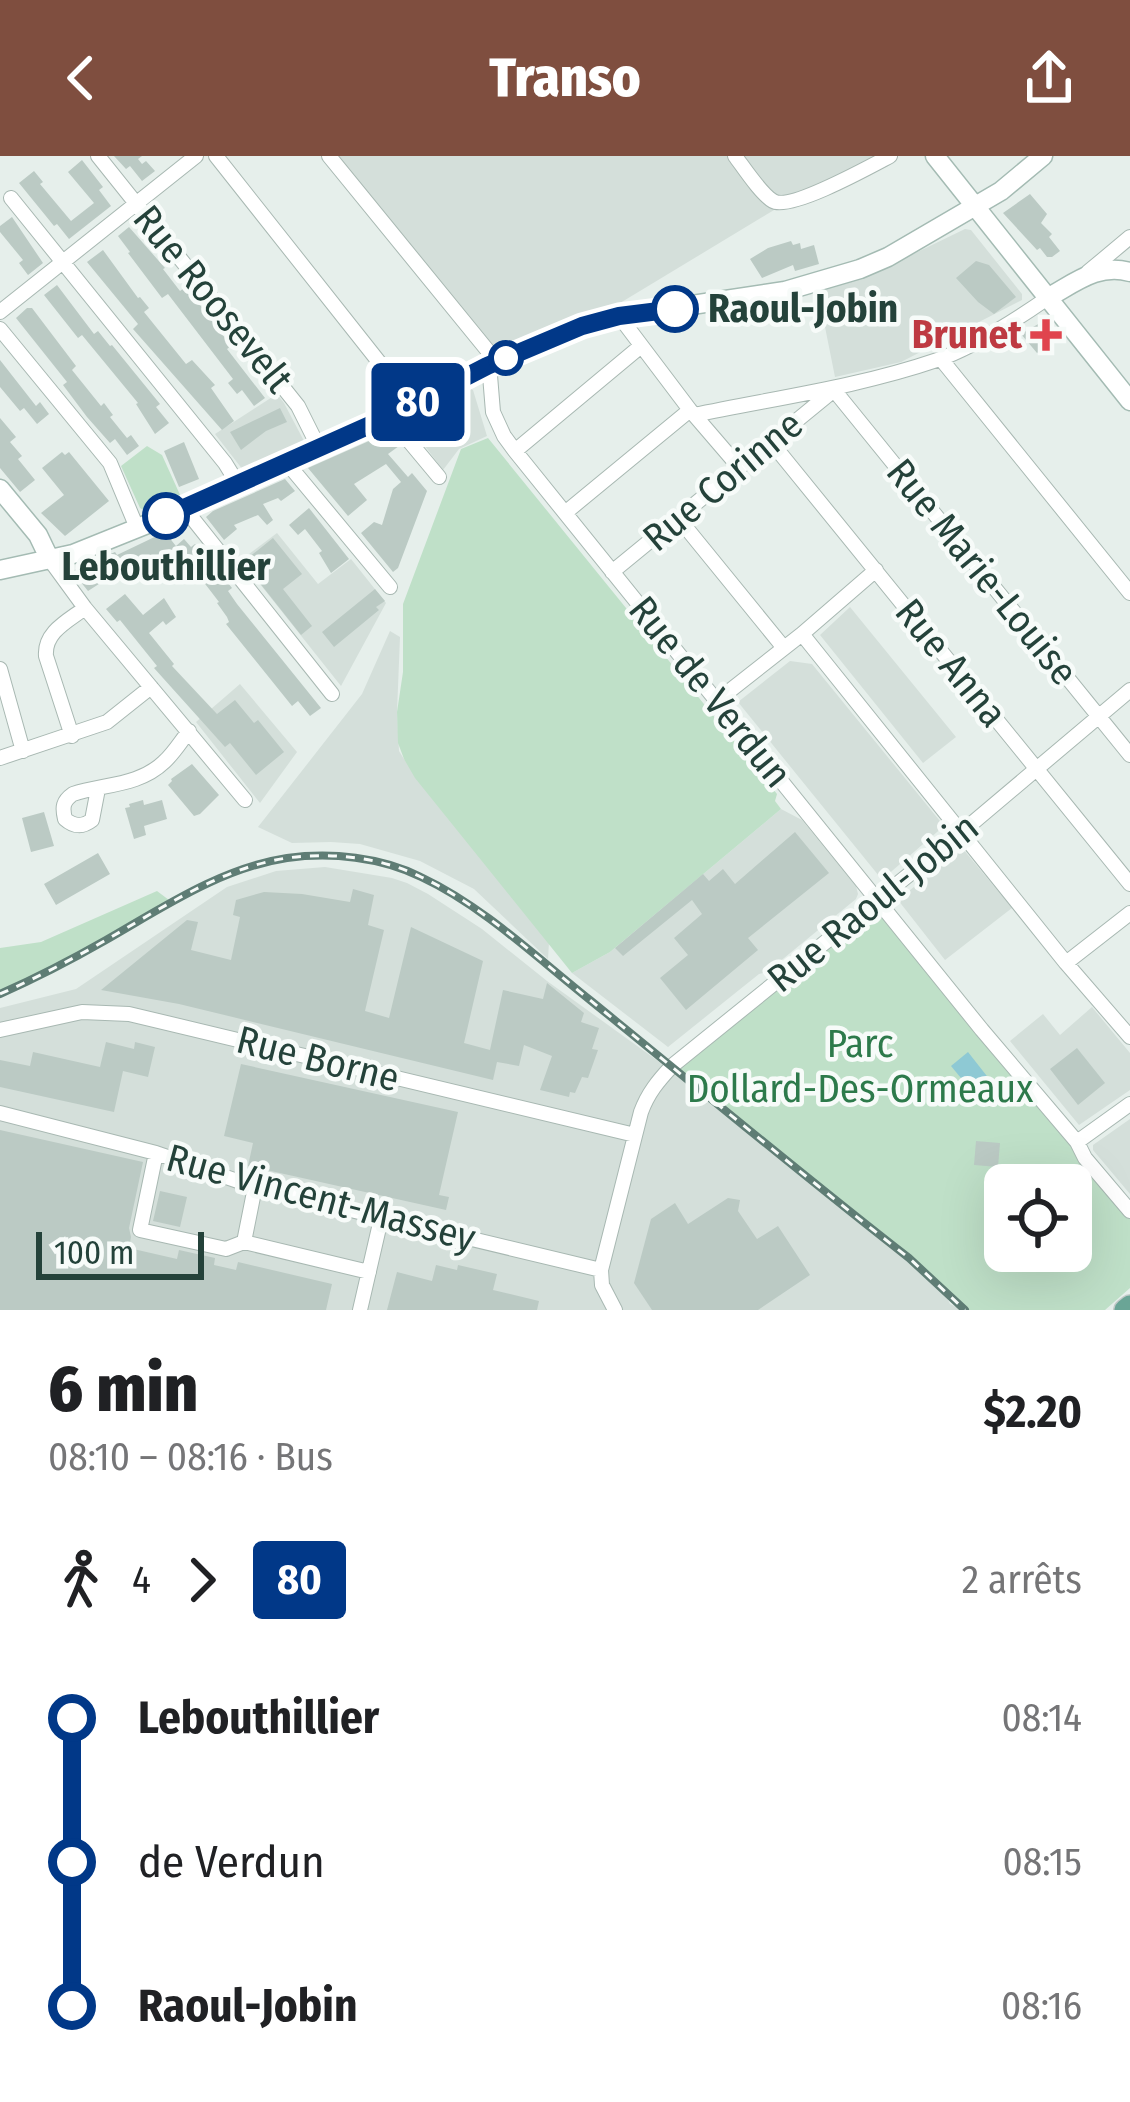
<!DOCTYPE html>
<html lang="fr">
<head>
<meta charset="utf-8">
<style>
  body { margin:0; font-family:"Fira Sans Condensed",sans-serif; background:#f6f6f6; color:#202124; height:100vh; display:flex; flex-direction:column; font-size:45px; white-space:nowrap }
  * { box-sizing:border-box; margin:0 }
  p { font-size:39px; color:#757577 }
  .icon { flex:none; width:66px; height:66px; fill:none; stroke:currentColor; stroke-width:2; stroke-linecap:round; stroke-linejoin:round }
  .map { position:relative; height:1154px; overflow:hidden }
  .panel { display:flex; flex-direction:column; background:#fff; flex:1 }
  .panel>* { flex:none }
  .badge { padding:0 24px; border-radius:9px; font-size:42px; line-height:78px }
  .buttons { position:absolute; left:984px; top:1008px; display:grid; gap:24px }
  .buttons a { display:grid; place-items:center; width:108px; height:108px; border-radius:18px; background:#fff; box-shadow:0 12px 48px #0002; font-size:60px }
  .scale { position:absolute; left:36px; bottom:30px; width:168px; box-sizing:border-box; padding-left:12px; border:6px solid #24423a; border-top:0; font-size:33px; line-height:42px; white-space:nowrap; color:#24423a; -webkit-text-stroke:9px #f7fbf9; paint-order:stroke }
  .map>.badge { position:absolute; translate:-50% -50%; box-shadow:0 0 0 6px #fff }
  .legs { display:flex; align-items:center; gap:18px; height:132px; padding:0 48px; font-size:39px }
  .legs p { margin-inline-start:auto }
  .summary { display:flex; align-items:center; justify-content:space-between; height:204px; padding:0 48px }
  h1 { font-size:66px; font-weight:800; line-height:90px }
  ul { padding:0 48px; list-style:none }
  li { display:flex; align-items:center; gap:42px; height:144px; font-size:45px }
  li i { display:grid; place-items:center; width:18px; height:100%; margin:0 15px; background:currentColor }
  li i::after { content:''; width:30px; height:30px; margin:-15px; border:9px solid; border-radius:50%; background:#fff }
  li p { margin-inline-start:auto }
  li:first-child i { background:linear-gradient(#0000 50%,currentColor 0) }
  li:last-child i { background:linear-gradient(currentColor 50%,#0000 0) }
  header { display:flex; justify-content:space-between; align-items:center; height:156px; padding:0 48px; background:#7f4e3f; color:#fff; font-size:54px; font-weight:800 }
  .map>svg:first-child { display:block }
  .built { fill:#d4dfda }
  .green { fill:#bfe0c8; fill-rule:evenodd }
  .water { fill:#8ec9d4 }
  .building { fill:#bbcac4 }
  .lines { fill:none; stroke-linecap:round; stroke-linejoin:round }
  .street-casing { stroke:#a8b8b2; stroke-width:16 }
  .secondary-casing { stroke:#a4bbb3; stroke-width:21 }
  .primary-casing { stroke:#c2cac8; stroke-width:24 }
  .street { stroke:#fff; stroke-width:14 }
  .secondary { stroke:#fff; stroke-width:18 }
  .primary { stroke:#6aa596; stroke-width:21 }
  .rail-casing { stroke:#5f7d75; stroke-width:8 }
  .rail { stroke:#f7fbf9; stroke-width:3; stroke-dasharray:9; stroke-linecap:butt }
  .line-1-casing { stroke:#fff; stroke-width:27 }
  .line-1 { stroke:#013888; stroke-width:18 }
  .stop-1-dot { fill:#fff; stroke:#013888; stroke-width:6 }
  .health-dot { fill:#e0444e; stroke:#f7fbf9; stroke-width:4.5 }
  .labels { text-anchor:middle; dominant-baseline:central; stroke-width:9; stroke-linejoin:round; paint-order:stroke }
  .street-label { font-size:39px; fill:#24423a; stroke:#f7fbf9 }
  .stop-label { font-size:39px; font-weight:bold; fill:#24423a; stroke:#f7fbf9; text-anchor:start }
  .health-label { font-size:39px; font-weight:bold; fill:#be3a42; stroke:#f7fbf9; text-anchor:end }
  .park-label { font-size:39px; fill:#2d7a4b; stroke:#f7fbf9 }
</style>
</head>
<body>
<header><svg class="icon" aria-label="back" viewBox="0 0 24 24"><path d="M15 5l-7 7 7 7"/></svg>Transo<svg class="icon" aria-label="share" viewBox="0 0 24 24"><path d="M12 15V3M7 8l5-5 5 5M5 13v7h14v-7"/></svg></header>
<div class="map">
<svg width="1130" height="1154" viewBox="0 0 1130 1154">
  <rect width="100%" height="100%" fill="#e6efeb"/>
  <path class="built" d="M336,0H890L784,48L582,170L487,210V195Z
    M965,73L971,74L1022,138V144L901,206L835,221L818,136L870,119Z
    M469,232L473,234L487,280L459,293L443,314L406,265Z
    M277,238L284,247L304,285L243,314L215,278Z
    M277,377L318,428L351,403L386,447L341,530L241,404Z
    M850,451L956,581L923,607L820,479Z
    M390,475L400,481L397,556L399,595L404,603L549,786L548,803L474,733L420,705L360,688L331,686L292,687L258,671L362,538Z
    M790,505L812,508L944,670L885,721L879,720L738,546Z
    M240,528L297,596L260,647L196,566Z
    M781,653L802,664L856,730L858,738L856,743L767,816L759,818L668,891L572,817L610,796Z
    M963,693L1012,752L945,804L898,744L959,694Z
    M325,711L392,722L407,727L428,738L482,773L547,825L658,905L902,1096L916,1101L925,1115L941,1130L950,1148L963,1154H0V852L76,833L227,731L276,715Z
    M1092,851L1130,897V934L1079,969L1010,885L1043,858L1060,879Z
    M1130,963V1038L1093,994V989Z"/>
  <path class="green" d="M488,282L777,638L775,645L781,653L610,796L572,817L415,622L404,603L398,587L397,556L403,516V448L461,293Z
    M147,290L162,299L181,341L145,355L140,352L121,310Z
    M157,735L173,747L0,838V792L41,786Z
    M877,743L1130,1055V1132L1105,1154H967L925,1114L672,910ZM1005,1029H1071V1095H1005Z"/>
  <path class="water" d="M968,896L1001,938L985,951L951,910Z"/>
  <path class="building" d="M114,0H142L138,3L142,8L146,5L155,15L142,25L130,10L126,13Z
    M82,4L103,31L99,34L111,50L69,83L57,68L54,70L19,27L34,15L43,26L40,28L71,65L94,47L68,16Z
    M1030,38L1047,58L1041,67L1052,78L1049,81L1060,95L1052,101H1047L1040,92L1037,94L1003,57Z
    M12,61L43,107L28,119L19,107L23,104L0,76V70Z
    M129,71L165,112L163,113L180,135L184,132L197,148L198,146L231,190L227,193L265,242L254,250L242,234L237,238L228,227L233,223L168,138L162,142L128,97L130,96L118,80Z
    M791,85L793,89L800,87L801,93L814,89L819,108L795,115L793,109L762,122L750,103L768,92Z
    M103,94L138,142L140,141L149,152L144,156L186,208L192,204L215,229L211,232L234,265L222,274L133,173L138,168L87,106Z
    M976,105L989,109L1016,141L994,158L978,146L956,122Z
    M57,129L94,178L98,175L110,190L112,189L160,248L156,251L169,267L155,278L136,248L138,247L82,179L78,182L44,139Z
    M27,152H32L76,210L72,214L101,250L104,247L113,259L110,261L127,282L131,279L139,290L127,299L115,283L110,287L87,261L63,229L67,226L16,162Z
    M1040,167L1054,184L1037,197L1021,178Z
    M0,204L36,250L40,246L49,258L37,268L24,252L20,255L0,231Z
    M280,252L287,266L266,275L241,294L230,276Z
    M438,252L448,272L423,285L413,265Z
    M0,262L16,281L10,286L22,300L18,303L35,324L20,336L0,312Z
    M387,277L399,290L388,298L408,321L412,317L427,335L398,412L393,416L361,377L374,366L382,369L393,333L401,326L386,308L354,328L367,344L348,360L308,312Z
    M184,286L199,323L179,331L164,295Z
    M62,296L65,299L69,296L109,345L65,380L41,357L64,339L42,312Z
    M285,323L295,335L281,345L278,342L263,348L273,364L267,369L258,359L234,369L237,373L224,384L206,361L213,355Z
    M309,352L349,403L331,417L319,397L322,395L305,373L298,379L289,369Z
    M165,376L179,394L130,415L127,411L100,423L102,426L88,435L72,415L115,396L117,399Z
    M273,382L302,418L283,433L312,470L301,479L243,406Z
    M184,383L191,391L195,388L208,402L232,432L228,435L237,448L321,552L310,560L298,545L292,550L226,468L229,466L227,461L217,447L219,446L176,390Z
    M375,433L385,445L376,451L379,454L334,491L322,476Z
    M125,438L143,459L164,442L176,461L166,469L163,465L149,477L174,508L172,510L217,558L235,544L254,567L258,564L284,596L256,619L230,587L225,591L154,512L157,510L120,464L117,466L106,453Z
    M192,608L219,639L200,658L194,660L168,629L172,625L171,623Z
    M143,644L144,649L162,644L167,663L144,670L146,679L134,683L125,652L130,651L129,648Z
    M44,656L54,690L31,696L22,662Z
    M795,676L829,717L748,782L758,794L686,854L660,822L688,799L674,782L702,758L692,744L623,800L615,792L703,718L709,725L723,713L735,728Z
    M98,697L110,718L56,749L44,728Z
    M353,733L374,739L368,769L384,774L365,855L389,862L411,771L483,805L464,887L490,894L503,834L543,843L547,827L584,857L581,866L599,872L592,893L598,894L588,922L582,921L575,937L570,936L569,941L540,934L552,900L524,889L519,910L497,906L493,924L179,848L101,834L187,764L198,766L191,794L231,804L240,761L233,759L236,744L264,736L302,738L350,746Z
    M106,886L134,893L135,886L155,891L148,921L123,915L114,956L0,931V904L30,910L33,896L100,911Z
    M1077,892L1105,927L1078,949L1050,913Z
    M241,908L458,956L439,1039L449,1041L446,1054L248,1010L253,987L224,980Z
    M0,974L143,1006L129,1072L131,1081L129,1092L177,1103L179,1094L215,1102L214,1109L236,1114L238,1106L332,1128L326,1154H0Z
    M976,985L1000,987L998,1011L974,1009Z
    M160,1035L187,1041L180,1071L153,1065Z
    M728,1042L740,1044L738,1055L757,1083L778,1070L810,1119L758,1154H652L634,1127L651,1063L675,1047L688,1068Z
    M436,1109L457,1114L458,1109L497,1118L493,1134L539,1145L537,1154H387L397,1116L432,1125Z"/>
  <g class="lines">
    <g class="street-casing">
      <path id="street" d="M98,0L298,250L319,292
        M216,0L379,206L402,254
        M329,0L488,195L493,256L504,280L515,295L982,874L1077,986L1085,1002L1130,1055
        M735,0C744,12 761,38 773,45C790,55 871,10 890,0
        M11,42L225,307L238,328
        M1088,116L1130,81
        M0,156L196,0
        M619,160L690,254L739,311
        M0,173L110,307L137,372
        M941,203L1130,437
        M834,234L1130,599
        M694,259C775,242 858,231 937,204C974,191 1016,164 1049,141
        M389,261L439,321
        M771,286L1130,728
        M515,295L641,190
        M287,307L390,431
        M185,353L332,538
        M565,357L690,254
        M679,363L784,492
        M50,404L85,452L245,644
        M612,416L834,234
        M802,478L1066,807L1130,881
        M0,513L23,595
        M718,544L802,478L876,414
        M72,580L46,500C44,476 68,465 85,452
        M0,602L107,566L151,531
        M98,633L92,664C83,671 74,671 65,663C62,651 63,645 73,638C104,628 139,630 164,606C174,597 181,585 189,575
        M1066,807L1130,757
        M0,874L82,856L129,858L635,979
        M0,957L156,997L255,1031L601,1114L602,1129L615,1154
        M1077,986L1130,948
        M156,997L140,1074L226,1093L244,1086L369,1116
        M244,1086L255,1031
        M601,1114L641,956C648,937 658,925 672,910L963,675L1130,534
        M360,1154L381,1063"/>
    </g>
    <g class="secondary-casing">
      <path id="secondary" d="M935,0L1130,245
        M1049,141C1076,126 1099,107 1130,116
        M0,333L38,379L50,404
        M0,414L73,398L185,353L389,261L487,210L582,170L619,160L785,135L860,113L888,101L1001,35L1043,0"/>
    </g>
    <g class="primary-casing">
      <path id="primary" d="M1125,1154L1130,1150"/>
    </g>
    <use href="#street" class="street"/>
    <use href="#secondary" class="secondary"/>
    <use href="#primary" class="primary"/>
    <g class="rail-casing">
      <path id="rail" d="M0,838C36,822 71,804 106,784C162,752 221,712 287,702C331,696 381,701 421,721C483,750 536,801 590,844C696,930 801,1018 909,1102L965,1154"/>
    </g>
    <use href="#rail" class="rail"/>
  </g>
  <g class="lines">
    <g class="line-1-casing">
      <path id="line-1" d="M166,360L388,261L487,210L582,170L619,160L675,153"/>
    </g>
    <use href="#line-1" class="line-1"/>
  </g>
  <g class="stop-1-dot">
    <circle cx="675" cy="153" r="21"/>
    <circle cx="506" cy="202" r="15"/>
    <circle cx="166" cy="360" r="21"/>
  </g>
  <path class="health-dot" d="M1040 161h12v12h12v12h-12v12h-12v-12h-12v-12h12z"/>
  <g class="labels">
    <g class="street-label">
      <text transform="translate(213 143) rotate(51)">Rue Roosevelt</text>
      <text transform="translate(723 325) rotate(-40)">Rue Corinne</text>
      <text transform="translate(982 416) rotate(51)">Rue Marie-Louise</text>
      <text transform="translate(951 507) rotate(51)">Rue Anna</text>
      <text transform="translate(710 536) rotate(51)">Rue de Verdun</text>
      <text transform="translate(873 747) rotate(-39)">Rue Raoul-Jobin</text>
      <text transform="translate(318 903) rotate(14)">Rue Borne</text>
      <text transform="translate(321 1042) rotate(15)">Rue Vincent-Massey</text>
    </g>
    <g class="stop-label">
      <text x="708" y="153">Raoul-Jobin</text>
      <text x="166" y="411" text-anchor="middle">Lebouthillier</text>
    </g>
    <g class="health-label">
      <text x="1022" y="179">Brunet</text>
    </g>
    <g class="park-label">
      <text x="860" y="888">Parc<tspan x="860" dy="45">Dollard-Des-Ormeaux</tspan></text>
    </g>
  </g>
</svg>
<div class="buttons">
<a><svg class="icon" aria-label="locate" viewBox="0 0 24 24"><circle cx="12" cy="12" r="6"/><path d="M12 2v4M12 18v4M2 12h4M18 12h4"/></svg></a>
</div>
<div class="scale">100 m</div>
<b class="badge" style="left:418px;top:246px;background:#013888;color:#fff">80</b>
</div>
<section class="panel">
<div class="summary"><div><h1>6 min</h1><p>08:10 – 08:16 · Bus</p></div><b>$2.20</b></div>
<div class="legs"><svg class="icon" aria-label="walk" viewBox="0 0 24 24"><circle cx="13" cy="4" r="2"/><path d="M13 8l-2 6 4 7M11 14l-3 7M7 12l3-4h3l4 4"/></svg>4<svg class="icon" aria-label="forward" viewBox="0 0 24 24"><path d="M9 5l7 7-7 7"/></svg><b class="badge" style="background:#013888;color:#fff">80</b><p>2 arrêts</p></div>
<ul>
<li><i style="color:#013888"></i><b>Lebouthillier</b><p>08:14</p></li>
<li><i style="color:#013888"></i><span>de Verdun</span><p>08:15</p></li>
<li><i style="color:#013888"></i><b>Raoul-Jobin</b><p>08:16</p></li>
</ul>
</section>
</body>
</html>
